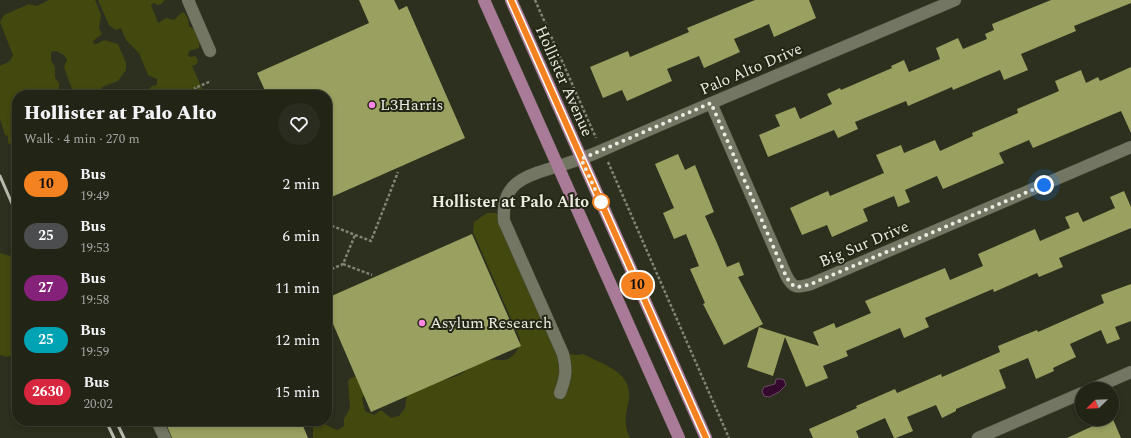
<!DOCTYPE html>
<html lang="en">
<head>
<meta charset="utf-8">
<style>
  body { margin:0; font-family:Spectral,serif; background:#2a2c1f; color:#f1f3f6; height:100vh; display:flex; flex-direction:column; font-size:15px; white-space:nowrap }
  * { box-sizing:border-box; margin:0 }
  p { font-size:13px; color:#a2a4a1 }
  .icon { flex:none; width:22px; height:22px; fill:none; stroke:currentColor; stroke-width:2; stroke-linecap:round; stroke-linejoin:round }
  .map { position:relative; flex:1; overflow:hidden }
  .sheet { position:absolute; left:12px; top:90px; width:320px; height:336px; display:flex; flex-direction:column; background:#222416; border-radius:16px; box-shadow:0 2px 6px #0003,0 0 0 1px #3f4135 }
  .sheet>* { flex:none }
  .badge { padding:0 8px; border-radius:13px; font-size:14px; line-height:26px }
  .needle { width:26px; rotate:247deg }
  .tools { position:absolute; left:1075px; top:382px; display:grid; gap:8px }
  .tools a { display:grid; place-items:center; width:44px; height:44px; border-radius:50%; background:#222416; box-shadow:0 2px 6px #0003,0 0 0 1px #3f4135; font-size:20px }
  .you { position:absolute; width:20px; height:20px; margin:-10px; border:3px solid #fff; border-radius:50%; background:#1a73e8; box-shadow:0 0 0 6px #1a73e833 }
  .map>.badge { position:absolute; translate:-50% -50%; box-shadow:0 0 0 2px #fff }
  .round { display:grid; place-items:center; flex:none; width:42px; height:42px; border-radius:21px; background:#2a2c1f }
  .summary { display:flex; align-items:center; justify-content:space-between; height:68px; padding:0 12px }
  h1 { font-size:19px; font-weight:800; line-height:30px }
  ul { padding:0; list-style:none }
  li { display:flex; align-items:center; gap:12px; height:52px; padding:0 12px }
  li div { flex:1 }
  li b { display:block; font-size:15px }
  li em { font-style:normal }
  li .badge { min-width:44px; font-weight:700; text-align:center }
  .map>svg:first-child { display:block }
  .green { fill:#43480f }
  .water { fill:#35082e; stroke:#6b4c64 }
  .building { fill:#99a060 }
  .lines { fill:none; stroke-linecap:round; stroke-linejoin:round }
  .minor-casing { stroke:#494b3b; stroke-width:13 }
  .major-casing { stroke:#494b3b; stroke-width:13 }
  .path { stroke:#818375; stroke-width:2.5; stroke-dasharray:3 2; stroke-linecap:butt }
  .minor { stroke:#737662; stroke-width:12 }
  .major { stroke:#aa7b99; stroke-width:12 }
  .rail { stroke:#b9bbae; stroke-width:3 }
  .line-casing { stroke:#fff; stroke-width:9 }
  .line { stroke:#f58220; stroke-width:6 }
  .walk { stroke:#eaece1; stroke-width:4; stroke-dasharray:0 7.2 }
  .poi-dot { fill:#fc86e4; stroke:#242615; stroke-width:1.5 }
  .stop-dot { fill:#fff; stroke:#f58220; stroke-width:2 }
  .labels { text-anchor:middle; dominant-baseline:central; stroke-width:4; stroke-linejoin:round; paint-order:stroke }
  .street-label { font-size:16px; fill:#eaece1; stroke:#242615 }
  .poi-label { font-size:16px; fill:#eaece1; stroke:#242615; text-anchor:start }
  .stop-label { font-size:16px; font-weight:bold; fill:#eaece1; stroke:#242615; text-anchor:end }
</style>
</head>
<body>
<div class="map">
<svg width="1131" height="438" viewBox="0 0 1131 438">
  <rect width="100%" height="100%" fill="#2d301e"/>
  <path class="green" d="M49,0H95L101,15L99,28L102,34L93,41L94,44H97L104,40L118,44L126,63V70L118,81L102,87L99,95H74L64,67L67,60L64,55L56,51L51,52V60L55,67V78L59,83V90L65,95H17V147L8,143V136L5,135L0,119V66L10,61L13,55L0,22L4,15L29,4L37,6Z
    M98,0H165L161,4L158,5L154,3L151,5L158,23L166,18L174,20L180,14L184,12L188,19L189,26C197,31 201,38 199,48L189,51L188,56L191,57L195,56L198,60L197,64L192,66L205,95H144V94L152,86L157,85V79L148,75L139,53L126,40L121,28L116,30L109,25Z
    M487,213H496L502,221L564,351C571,355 575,356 583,354C604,365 636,373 628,404C625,417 624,426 630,438H313V425L320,421L332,428L338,430L344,426V419L350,408L348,381L351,378L356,376L366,391L362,399L365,411L374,415L381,410L391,418L399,416L405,408L408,387C424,384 443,381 457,376C467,371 475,363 487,360C495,358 503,363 511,357C517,353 519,346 520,339L473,232L474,222Z
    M0,253L6,255L17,257V284L15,290L17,293V354L7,357L0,355Z"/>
  <path class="water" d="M776,379H781L784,380L786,385L779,392L769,397L764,396L762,391L764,387L775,384Z"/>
  <path class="building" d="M359,0H394L399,10L407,6L465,138L327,199V95H267L257,73L369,23Z
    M755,0H809L816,18L774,37L769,24L734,39L740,52L704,68L699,56L667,69L672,81L627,101L622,90L603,98L590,67L628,51L630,57L689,32L687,28Z
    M1051,0H1131V3L1074,26L1076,31L1021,54L1028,70L1004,80L1000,70L953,90L952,87L908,106L906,101L855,122L858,129L838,138L834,130L768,157L759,135L780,126L775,115L795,107L800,119L832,104L827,94L840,88L841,90L892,68L891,66L904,60L909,72L940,59L936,48L958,38L963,49L987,39L985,34L994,30L992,24Z
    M1131,67V133L1121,111L1033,148L1029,140L999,153L1004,163L943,189L937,176L905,190L910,202L898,207L894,196L863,209L868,221L832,237L827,225L802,235L790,208L828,191L830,196L884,173L876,155L901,145L904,153L935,140L940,151L973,136L972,133L1018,113L1017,109L1059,91L1055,81L1081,70L1086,83L1098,77L1100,81Z
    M678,154L685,170L695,165L714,212L705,216L717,243L727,267L739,262L744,275L738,277L763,324L724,345L703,304L705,303L690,269L699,266L686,234L674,239L663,213L674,208L655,164Z
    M1124,191L1131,207V228L1059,258L1063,267L1039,277L1037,273L994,292L993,289L925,318L929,327L904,338L900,328L846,351L848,356L823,366L828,378L806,387L785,337L773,376L747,367L759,327L819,346L813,332L834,323L836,328L871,313L865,301L945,268L950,280L983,266L978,254L1035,229L1040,241L1070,228L1065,217L1078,212L1083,222L1115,208L1110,197Z
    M472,234L521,346L371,412L327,310V298Z
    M1131,284V321L1115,327L1120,339L1107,344L1101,330L1070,344L1076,357L1053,368L1054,371L1036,379L1028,358L999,370L1006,388L956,409V411L942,418L936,405L907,417L913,431L896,438H894L885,418L856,431L859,438H813L809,429L857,408L856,406L895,389L897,393L941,374L942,377L1000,352L998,346L1037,330L1038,332L1104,303L1101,295Z
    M1112,417L1121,438H1067L1108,419H1112Z
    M165,421H301L308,438H172Z"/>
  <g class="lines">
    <g class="minor-casing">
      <path id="minor" d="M188,0L210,51
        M711,103L786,275C793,289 797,288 811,284L1131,147
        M1092,389L1131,372
        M560,393C566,377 567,370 563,354L504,221C503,205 505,193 517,183C529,174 546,170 559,166C575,161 590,156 605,149C721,98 838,50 955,0
        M157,421L165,438
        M978,438L1082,393"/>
    </g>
    <g class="major-casing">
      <path id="major" d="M484,0L679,438
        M511,0L706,438"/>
    </g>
    <path class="path" d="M535,0L596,138
      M198,95L195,88L211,81
      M608,162L729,438
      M327,224L371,241L398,172
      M343,264L372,275
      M327,271L343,264L355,235"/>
    <use href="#minor" class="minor"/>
    <use href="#major" class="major"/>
    <path class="rail" d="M0,176L17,215
      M106,421L114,438
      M116,421L124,438"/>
  </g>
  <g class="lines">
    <g class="line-casing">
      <path id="line" d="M511,0L706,438"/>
    </g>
    <use href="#line" class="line"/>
    <path class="walk" d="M601,202L581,159L711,103L786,276C793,289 797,288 811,284L1044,185"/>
  </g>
  <g class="poi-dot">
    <circle cx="372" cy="105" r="4"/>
    <circle cx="422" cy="323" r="4"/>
  </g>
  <circle class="stop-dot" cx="601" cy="202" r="8"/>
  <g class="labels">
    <g class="street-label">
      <text transform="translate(751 69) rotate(-23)">Palo Alto Drive</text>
      <text transform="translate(564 81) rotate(66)">Hollister Avenue</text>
      <text transform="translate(864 244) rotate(-23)">Big Sur Drive</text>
    </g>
    <g class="poi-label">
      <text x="380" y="105">L3Harris</text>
      <text x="430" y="323">Asylum Research</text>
    </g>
    <g class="stop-label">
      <text x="589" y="202">Hollister at Palo Alto</text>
    </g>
  </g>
</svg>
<div class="tools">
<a><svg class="needle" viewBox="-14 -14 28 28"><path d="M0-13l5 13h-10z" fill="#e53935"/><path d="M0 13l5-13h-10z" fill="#a2a4a1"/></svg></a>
</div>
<div class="you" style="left:1044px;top:185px"></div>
<b class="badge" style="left:637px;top:285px;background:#f58220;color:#111">10</b>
<section class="sheet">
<div class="summary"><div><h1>Hollister at Palo Alto</h1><p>Walk · 4 min · 270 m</p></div><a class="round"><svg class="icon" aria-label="heart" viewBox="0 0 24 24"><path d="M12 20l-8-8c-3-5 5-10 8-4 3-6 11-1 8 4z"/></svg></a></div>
<ul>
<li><span class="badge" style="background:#f58220;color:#111">10</span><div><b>Bus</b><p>19:49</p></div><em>2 min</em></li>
<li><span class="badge" style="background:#4c4d4f;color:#fff">25</span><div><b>Bus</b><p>19:53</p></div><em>6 min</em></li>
<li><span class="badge" style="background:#862179;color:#fff">27</span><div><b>Bus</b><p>19:58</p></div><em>11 min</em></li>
<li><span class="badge" style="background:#00a3b4;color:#fff">25</span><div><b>Bus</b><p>19:59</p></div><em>12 min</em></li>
<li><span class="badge" style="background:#d7263d;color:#fff">2630</span><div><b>Bus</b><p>20:02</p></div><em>15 min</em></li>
</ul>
</section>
</div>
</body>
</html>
